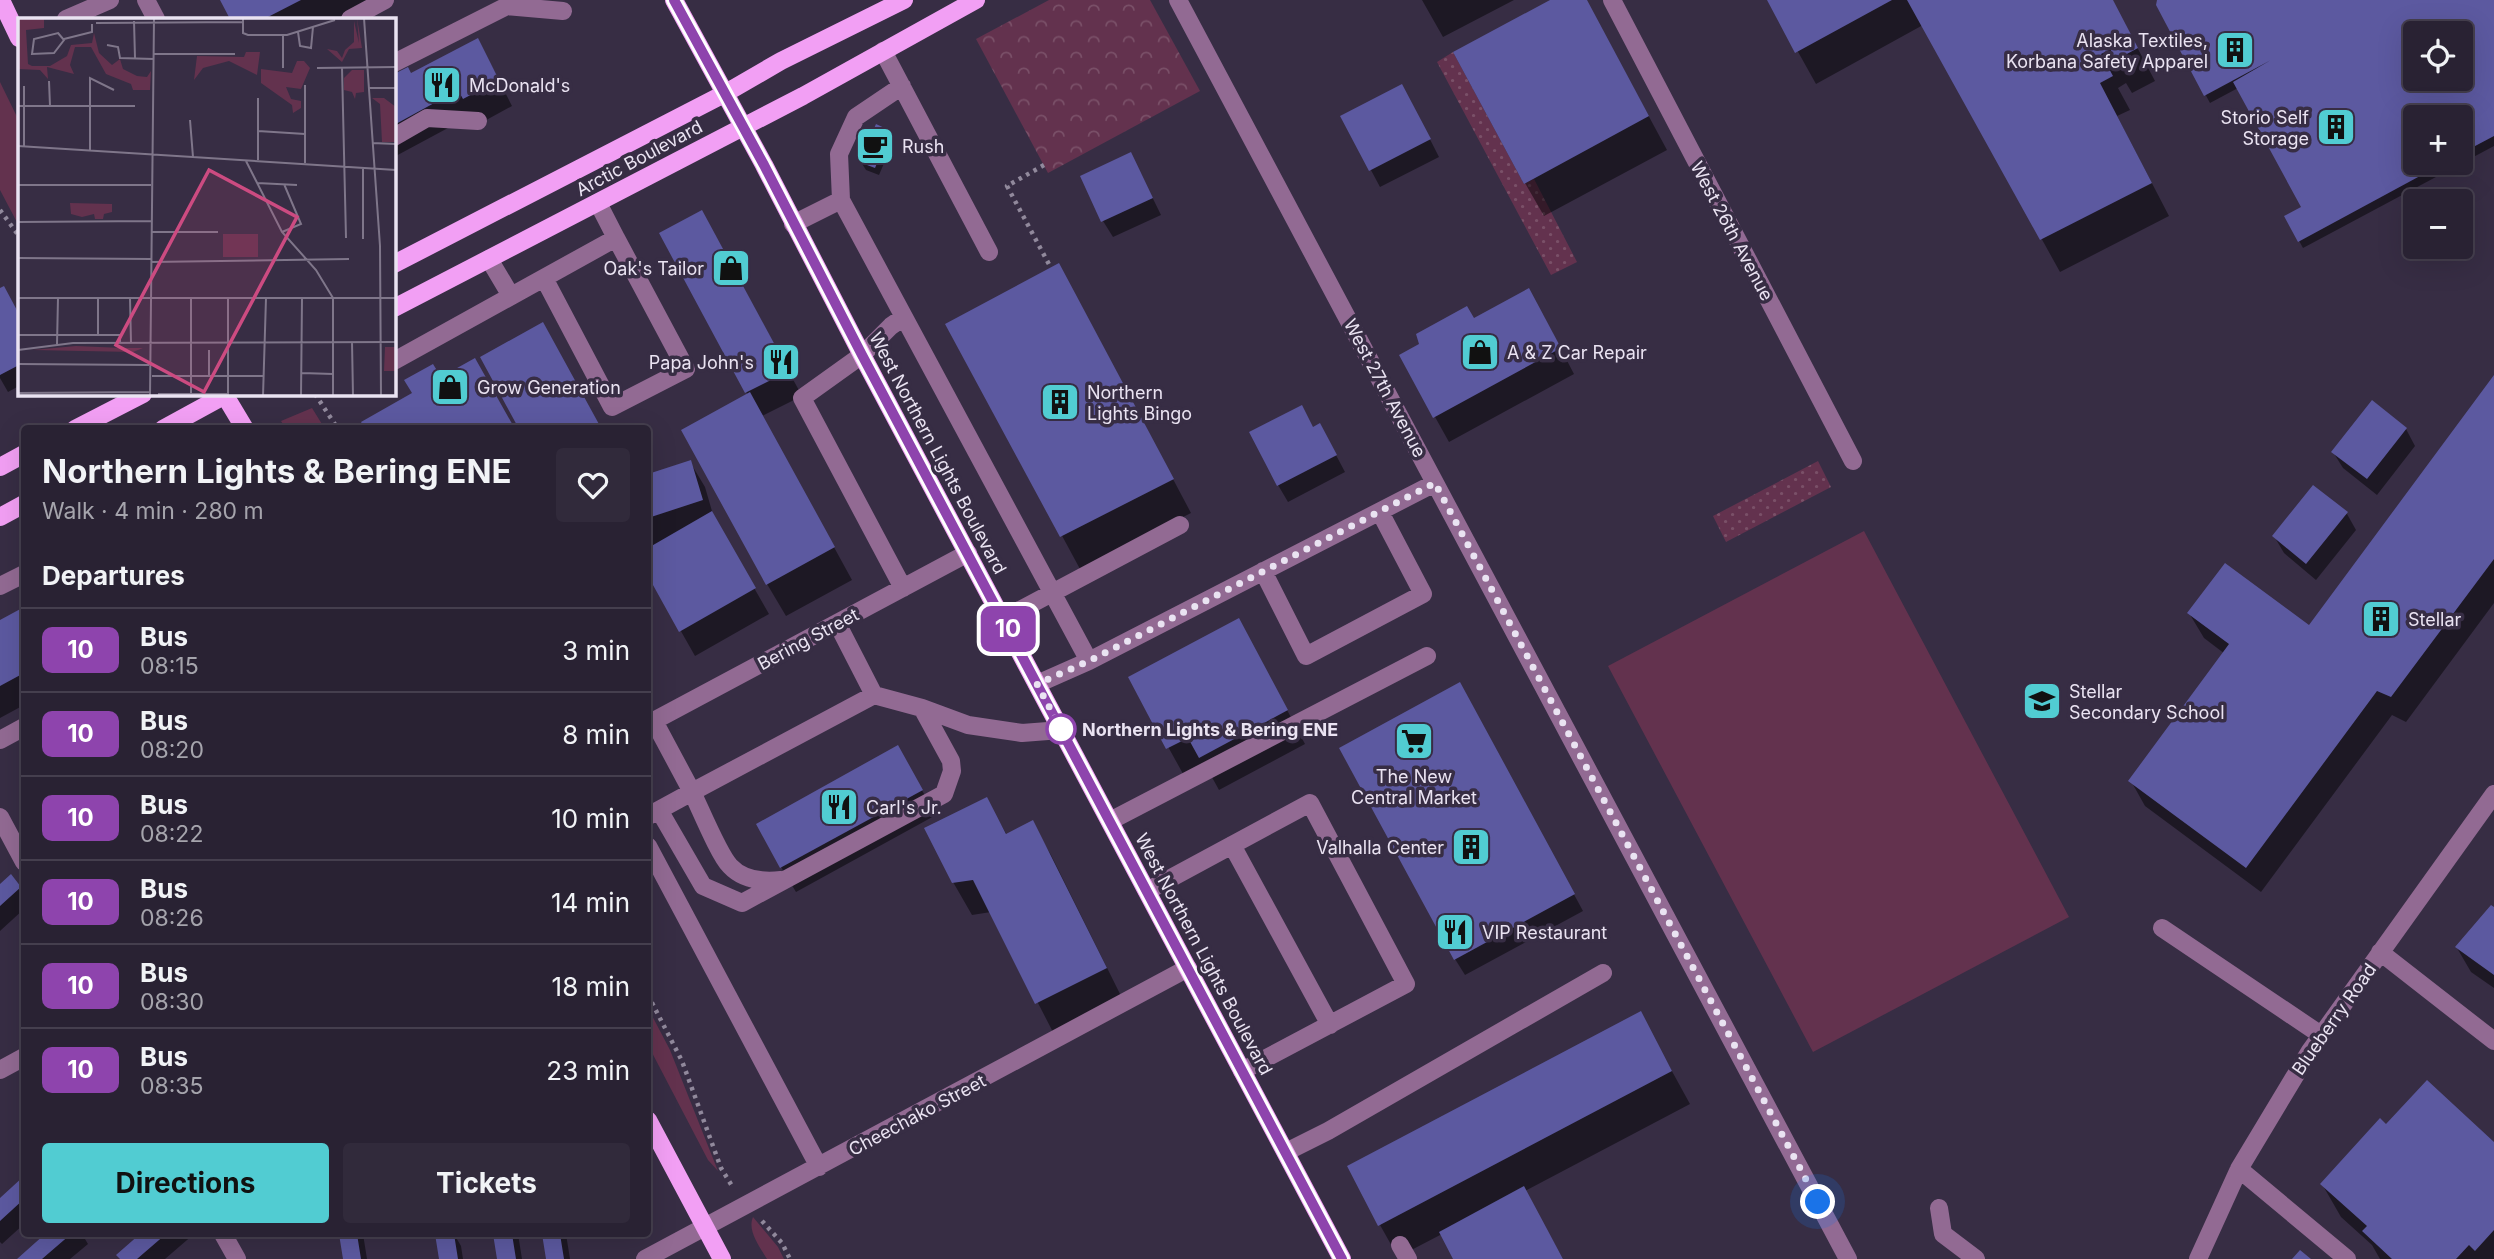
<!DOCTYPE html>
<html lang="en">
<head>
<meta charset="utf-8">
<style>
  body { margin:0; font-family:Inter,sans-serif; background:#312a3b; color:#f1f3f6; height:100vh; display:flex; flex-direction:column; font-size:26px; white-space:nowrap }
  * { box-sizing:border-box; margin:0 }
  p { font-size:23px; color:#a5a4ac }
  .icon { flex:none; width:38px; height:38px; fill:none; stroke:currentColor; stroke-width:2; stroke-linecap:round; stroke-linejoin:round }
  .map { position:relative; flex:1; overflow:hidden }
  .sheet { position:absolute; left:21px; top:425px; width:630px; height:812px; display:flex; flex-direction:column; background:#292233; border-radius:7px; box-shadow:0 7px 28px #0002,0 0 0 2px #453f4e }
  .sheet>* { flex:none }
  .badge { padding:0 14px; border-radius:10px; font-size:24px; line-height:46px }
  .buttons { position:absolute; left:2403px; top:21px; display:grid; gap:14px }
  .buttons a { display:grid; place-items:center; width:70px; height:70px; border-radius:7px; background:#292233; box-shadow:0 7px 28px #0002,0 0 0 2px #453f4e; font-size:35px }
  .you { position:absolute; width:35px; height:35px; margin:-18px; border:5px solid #fff; border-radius:50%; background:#1a73e8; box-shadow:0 0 0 10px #1a73e833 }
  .map>.badge { position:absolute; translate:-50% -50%; box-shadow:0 0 0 4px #fff }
  h2 { padding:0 21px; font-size:26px; line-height:63px }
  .round { display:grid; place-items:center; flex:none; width:74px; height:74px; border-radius:7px; background:#312a3b }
  .overview { display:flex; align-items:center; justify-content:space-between; height:119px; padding:0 21px }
  h1 { font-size:33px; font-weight:700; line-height:52px }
  .cta { display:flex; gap:14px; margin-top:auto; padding:14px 21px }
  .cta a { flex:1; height:80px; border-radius:7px; background:#51ccd2; color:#111; font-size:28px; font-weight:700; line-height:80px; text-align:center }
  .cta a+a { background:#312a3b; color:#f1f3f6 }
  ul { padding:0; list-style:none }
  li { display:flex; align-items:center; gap:21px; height:84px; padding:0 21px; border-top:2px solid #453f4e }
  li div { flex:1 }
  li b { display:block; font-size:26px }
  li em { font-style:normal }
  li .badge { min-width:77px; font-weight:700; text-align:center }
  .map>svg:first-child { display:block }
  .grass { fill:#63324e }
  .forest { fill:url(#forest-crowns) }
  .garden { fill:url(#garden-dots) }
  .shadow { fill:#0007; fill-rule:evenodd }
  .building { fill:#5c59a0; fill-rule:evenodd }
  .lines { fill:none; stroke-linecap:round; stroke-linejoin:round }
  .path { stroke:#91899c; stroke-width:4.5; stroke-dasharray:3.5 5; stroke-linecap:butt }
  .minor { stroke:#926a93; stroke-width:18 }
  .major { stroke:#f29ff4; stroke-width:18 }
  .line-casing { stroke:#fff; stroke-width:16 }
  .line { stroke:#8e44ad; stroke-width:10 }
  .walk { stroke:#eae3f2; stroke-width:7; stroke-dasharray:0 12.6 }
  .stop-dot { fill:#fff; stroke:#8e44ad; stroke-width:3.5 }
  .labels { text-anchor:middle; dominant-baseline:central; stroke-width:7; stroke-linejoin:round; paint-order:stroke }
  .poi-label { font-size:18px; fill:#eae3f2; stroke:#372d44; text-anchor:start }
  .street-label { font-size:18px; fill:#eae3f2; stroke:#372d44 }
  .stop-label { font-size:18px; font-weight:bold; fill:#eae3f2; stroke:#372d44; text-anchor:start }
  .inset-road { fill:none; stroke:#7f768a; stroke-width:2 }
  .view { fill:#cc4b81; fill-opacity:0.15; stroke:#cc4b81; stroke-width:3.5 }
  .inset-edge { fill:none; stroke:#eae3f2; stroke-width:3.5 }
</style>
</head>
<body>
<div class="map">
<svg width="2494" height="1259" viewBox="0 0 2494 1259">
  <defs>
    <pattern id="forest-crowns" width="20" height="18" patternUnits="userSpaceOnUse" patternTransform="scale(1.75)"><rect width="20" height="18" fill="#63324e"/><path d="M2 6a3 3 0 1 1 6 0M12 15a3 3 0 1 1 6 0" fill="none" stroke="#7a5068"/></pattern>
    <pattern id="garden-dots" width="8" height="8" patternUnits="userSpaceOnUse" patternTransform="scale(1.75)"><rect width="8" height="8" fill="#63324e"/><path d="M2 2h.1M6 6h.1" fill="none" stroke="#7a5068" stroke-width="1.8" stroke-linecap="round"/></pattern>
  </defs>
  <rect width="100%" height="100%" fill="#372d44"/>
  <path class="grass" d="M0,82L19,121V226L0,190Z
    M312,408L325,429H286L281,421Z
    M1864,531L2069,917L1813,1052L1608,666Z
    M648,1008L670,1050L718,1171L708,1160L648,1045Z
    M753,1217L778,1247L784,1259H767C760,1247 747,1231 753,1217Z"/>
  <path class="forest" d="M1049,0H1150L1200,91L1048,173L976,39Z"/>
  <path class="garden" d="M1453,52L1524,184L1534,179L1577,262L1551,275L1437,62Z
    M1818,461L1831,487L1726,542L1713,516Z"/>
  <path class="shadow" d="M222,0H382L345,19H232Z
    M1422,0H1514L1443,37Z
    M1553,0H1586L1667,150L1544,216L1525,183Z
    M1769,0H2112L2155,81L2132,93L2126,83L2118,88L2130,110L2117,116L2169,216L2060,272L1923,25L1816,84Z
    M2159,0H2494V146L2303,248L2286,217L2303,208L2238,88L2210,103L2157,5ZM2415,33H2460V79H2415ZM2415,117H2460V163H2415Z
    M491,65L512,106L479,124L474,114L394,157V76L407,69L411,75Z
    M1411,102L1439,157L1380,187L1342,116Z
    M889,132L894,140L879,175L866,170L861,162Z
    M1131,154L1161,215L1113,237L1103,221Z
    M661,234L716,237L802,396L762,416L852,580L786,616L767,584L748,395Z
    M0,290L13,304L19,316V386L8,392L0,378Z
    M1077,298L1191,513L1080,569L948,325Z
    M1543,315L1574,374L1449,442L1401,356L1473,320Z
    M2494,378V603L2406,722L2392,715L2261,892L2145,806L2131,781L2225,654L2204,638L2189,613L2309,627Z
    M1313,429L1329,442L1345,472L1288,502L1278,485Z
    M2406,429L2415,446L2377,495L2343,468L2333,452Z
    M690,462L705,487L714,518L769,614L695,656L648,573V550L654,546L648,547V476Z
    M2347,514L2356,530L2316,580L2284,553L2274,536Z
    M24,609V705L0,718V622Z
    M1257,653L1305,744L1219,790L1208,770L1187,781L1130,678Z
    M1469,701L1583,911L1465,975L1455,959Z
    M898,748L936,815L796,892L781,867Z
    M986,799L1007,835L1032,823L1051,855L1124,1002L1055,1036L991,912L972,915L953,882Z
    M10,877L24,896V909L0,931V886Z
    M2494,909V988L2471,972L2457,948Z
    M1640,1013L1690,1104L1525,1191L1563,1259H1455L1442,1234L1398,1257L1380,1225Z
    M2387,1126L2494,1144V1259H2380L2372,1245L2341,1217L2322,1184Z
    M24,1178V1224L2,1244L0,1242V1200Z
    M48,1234H82L88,1244L70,1259H19Z
    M143,1234H194L165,1259H121L119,1255Z
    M340,1234H363L367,1259H344Z
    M437,1234H454L461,1246L463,1259H441Z
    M495,1234H518L522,1259H499Z
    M543,1234H566L570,1259H547Z"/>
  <path class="building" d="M220,0H301L264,19H230Z
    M1550,0H1587L1649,116L1524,184L1453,52Z
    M1767,0H1892L1795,53Z
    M1907,0H2113L2138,48L2112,62L2111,49L2101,54L2113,76L2100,83L2152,183L2040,240Z
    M2157,0H2494V136L2460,154V117H2415V163H2444L2298,242L2284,216L2301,207L2233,82L2271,60L2204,96L2156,5ZM2415,33H2460V79H2415Z
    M478,38L499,80L463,99L458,90L394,125V74L408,67L411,73Z
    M1402,84L1431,139L1369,171L1340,116Z
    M876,124L891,131L875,168L859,162Z
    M1131,152L1153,198L1101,222L1080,176Z
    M702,210L789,371L745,393L659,233Z
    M1059,263L1174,479L1060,537L945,324Z
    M4,286L19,314V365L0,375V288Z
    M1529,288L1561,348L1433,418L1399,355L1419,344L1416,334L1467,306L1474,318Z
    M543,322L600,426L595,429H519L480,357Z
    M475,358L515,429H365L361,422L412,393L404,380L433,364L441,377Z
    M2494,375V559L2391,697L2377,691L2246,868L2128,781L2229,644L2187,613L2225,563L2309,625Z
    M750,392L835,547L766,585L681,430Z
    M2372,400L2407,428L2367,479L2331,452Z
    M1302,405L1313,427L1320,423L1337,455L1277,486L1249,432Z
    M691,460L703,500L648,518V474Z
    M2313,485L2348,512L2306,564L2272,536Z
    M712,511L756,588L679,632L648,576V548Z
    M24,607V673L0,686V620Z
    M1239,618L1288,710L1199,758L1188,738L1166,749L1128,677Z
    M1460,682L1575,894L1454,960L1339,748Z
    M898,745L923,790L780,868L756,824Z
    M987,797L1006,834L1033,820L1107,968L1035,1004L973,880L952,883L924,828Z
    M11,874L21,887L0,906V884Z
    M2491,905L2494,907V975L2455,947Z
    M1641,1011L1672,1071L1378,1226L1347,1166Z
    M2427,1080L2494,1142V1230L2475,1251L2469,1245L2456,1259H2392L2362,1231L2367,1226L2320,1184L2380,1118L2386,1124Z
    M24,1176V1199L0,1221V1198Z
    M1524,1186L1563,1259H1453L1439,1232Z
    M45,1234H71L42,1259H17Z
    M140,1234H166L137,1259H120L116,1255Z
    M339,1234H357L361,1259H343Z
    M435,1234H454L458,1259H439Z
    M493,1234H512L516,1259H497Z
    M542,1234H560L564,1259H546Z
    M2300,1250L2311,1259H2292Z"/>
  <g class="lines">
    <path class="path" d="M1044,165L1007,186L1051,268
      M0,210L19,236
      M315,394L338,429
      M648,995L682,1061L721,1168L732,1186
      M762,1221L782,1243L790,1259"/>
    <path class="minor" d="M146,0L156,19
      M1178,0L1848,1259
      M1612,0L1853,461
      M66,19L110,0
      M350,19L385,0
      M883,51L989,252
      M394,63L507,6L563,11
      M902,86L856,117L839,154L841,200L1089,661
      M394,137L427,118L478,121
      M793,224L841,200
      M489,259L511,296
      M544,278L612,407L686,369L616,238
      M394,361L616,238L598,203
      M1263,571L1306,656L1423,594L1380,512
      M0,586L24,574
      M903,588L802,398L862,355L891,326L904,317
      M1003,619L1180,525
      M1037,684L1089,661L1435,483
      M874,695L922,708L968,725L1022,733L1061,730
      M654,721L692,792L874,695L837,623
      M648,724L968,553
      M0,740L24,727
      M659,810L703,886L742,903L944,794L952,771L951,761L922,708
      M648,816L692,792C700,808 719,855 730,866C743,880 763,882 781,880
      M0,817L24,862
      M1110,821L1427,656
      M1232,845L1330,1025
      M648,846L819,1167
      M1147,891L1310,803L1406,984L1242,1071
      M2162,928L2321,1035
      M2380,952L2494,1041
      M0,1070L24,1057
      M1286,1152L1328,1131L1603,973
      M2239,1169L2347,1259
      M1939,1208L1943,1234L1976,1259
      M223,1234L237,1259
      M1400,1245L1408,1259
      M645,1259L1188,968
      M2198,1259L2239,1169L2310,1051L2494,794"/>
    <path class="major" d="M1,0L19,38
      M674,0L764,165L862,355L1342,1259
      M394,264L724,94L781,61L904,0
      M394,308L803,96L976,0
      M224,394L245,429
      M75,429L143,394
      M163,429L227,394
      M0,467L24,454
      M0,517L24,504
      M648,1120L722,1259"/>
  </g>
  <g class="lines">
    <g class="line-casing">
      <path id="line" d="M674,0L764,165L862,355L1342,1259"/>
    </g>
    <use href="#line" class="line"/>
    <path class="walk" d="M1061,729L1037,684L1089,661L1435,483L1818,1202"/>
  </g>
  <defs>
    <g id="building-square" transform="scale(2.0125)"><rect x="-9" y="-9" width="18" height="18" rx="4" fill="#51ccd2" stroke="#372d44"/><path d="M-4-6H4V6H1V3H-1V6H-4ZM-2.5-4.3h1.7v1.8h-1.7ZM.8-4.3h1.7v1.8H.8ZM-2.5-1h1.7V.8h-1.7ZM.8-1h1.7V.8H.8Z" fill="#111"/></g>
    <g id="restaurant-square" transform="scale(2.0125)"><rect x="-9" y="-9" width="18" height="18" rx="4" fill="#51ccd2" stroke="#372d44"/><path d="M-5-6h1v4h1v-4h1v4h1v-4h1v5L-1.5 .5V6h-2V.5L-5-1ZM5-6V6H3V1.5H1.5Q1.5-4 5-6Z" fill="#111"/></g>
    <g id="cafe-square" transform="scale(2.0125)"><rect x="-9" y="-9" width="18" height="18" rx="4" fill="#51ccd2" stroke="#372d44"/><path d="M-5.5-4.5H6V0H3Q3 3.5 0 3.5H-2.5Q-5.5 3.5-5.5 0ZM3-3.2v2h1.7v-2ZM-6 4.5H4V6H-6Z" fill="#111"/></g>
    <g id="shop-square" transform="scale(2.0125)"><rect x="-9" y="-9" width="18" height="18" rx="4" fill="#51ccd2" stroke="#372d44"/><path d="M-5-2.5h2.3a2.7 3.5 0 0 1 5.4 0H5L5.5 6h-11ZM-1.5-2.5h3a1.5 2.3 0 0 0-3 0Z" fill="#111"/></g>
    <g id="school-square" transform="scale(2.0125)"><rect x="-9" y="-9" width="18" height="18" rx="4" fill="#51ccd2" stroke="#372d44"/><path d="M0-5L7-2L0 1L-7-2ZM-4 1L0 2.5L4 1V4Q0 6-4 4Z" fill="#111"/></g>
    <g id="supermarket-square" transform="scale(2.0125)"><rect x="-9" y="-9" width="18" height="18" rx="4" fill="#51ccd2" stroke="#372d44"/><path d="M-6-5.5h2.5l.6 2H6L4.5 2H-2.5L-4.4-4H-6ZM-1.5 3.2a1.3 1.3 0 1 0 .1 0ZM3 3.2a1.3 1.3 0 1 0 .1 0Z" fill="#111"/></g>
  </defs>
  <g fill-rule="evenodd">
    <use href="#building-square" x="2235" y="50"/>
    <use href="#restaurant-square" x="442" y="85"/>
    <use href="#building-square" x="2336" y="127"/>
    <use href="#cafe-square" x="875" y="146"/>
    <use href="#shop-square" x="731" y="268"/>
    <use href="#shop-square" x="1480" y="352"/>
    <use href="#restaurant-square" x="781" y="362"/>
    <use href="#shop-square" x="450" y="387"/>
    <use href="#building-square" x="1060" y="402"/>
    <use href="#building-square" x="2381" y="619"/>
    <use href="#school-square" x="2042" y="701"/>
    <use href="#supermarket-square" x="1414" y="741"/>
    <use href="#restaurant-square" x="839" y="807"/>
    <use href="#building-square" x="1471" y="847"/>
    <use href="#restaurant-square" x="1455" y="932"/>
  </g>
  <circle class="stop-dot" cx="1061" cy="729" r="14"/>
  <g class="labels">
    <g class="poi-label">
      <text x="2208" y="40" text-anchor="end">Alaska Textiles,<tspan x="2208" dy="21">Korbana Safety Apparel</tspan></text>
      <text x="469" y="85">McDonald's</text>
      <text x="2309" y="117" text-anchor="end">Storio Self<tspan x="2309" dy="21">Storage</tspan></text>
      <text x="902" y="146">Rush</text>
      <text x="704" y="268" text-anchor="end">Oak's Tailor</text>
      <text x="1507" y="352">A &amp; Z Car Repair</text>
      <text x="754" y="362" text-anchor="end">Papa John's</text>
      <text x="477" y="387">Grow Generation</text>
      <text x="1087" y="392">Northern<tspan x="1087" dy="21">Lights Bingo</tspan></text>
      <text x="2408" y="619">Stellar</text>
      <text x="2069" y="691">Stellar<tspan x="2069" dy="21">Secondary School</tspan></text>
      <text x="1414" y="776" text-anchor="middle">The New<tspan x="1414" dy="21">Central Market</tspan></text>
      <text x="866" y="807">Carl's Jr.</text>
      <text x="1444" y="847" text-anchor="end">Valhalla Center</text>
      <text x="1482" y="932">VIP Restaurant</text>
    </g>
    <g class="street-label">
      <text transform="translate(639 158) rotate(-28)">Arctic Boulevard</text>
      <text transform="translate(1732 231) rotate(62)">West 26th Avenue</text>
      <text transform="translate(1385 388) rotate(62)">West 27th Avenue</text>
      <text transform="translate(938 453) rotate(62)">West Northern Lights Boulevard</text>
      <text transform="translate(808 639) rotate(-28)">Bering Street</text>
      <text transform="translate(1204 954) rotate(62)">West Northern Lights Boulevard</text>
      <text transform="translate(2334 1019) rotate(-55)">Blueberry Road</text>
      <text transform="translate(917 1115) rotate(-28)">Cheechako Street</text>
    </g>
    <g class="stop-label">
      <text x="1082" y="729">Northern Lights &amp; Bering ENE</text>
    </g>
  </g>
  <g transform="translate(18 18)">
    <rect width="378" height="378" fill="#372d44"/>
    <path d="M205,216H240V239H205ZM58,328L105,330H125L115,334L15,332ZM367,329H378V353H366Z" fill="#63324e"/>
    <path d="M0,0H26V10L8,12L10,46L14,48H32L49,38L53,27L74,25L76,15L81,35L94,47L102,41L105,51L119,58L129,59L133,53L132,72H115L113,66L88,56L73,29H57L52,47L56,56L29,49L30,61L22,52L0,51ZM339,0L344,30L331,31L324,44L309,31L319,33L324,40L327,32L336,24V3L341,25ZM228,34H242L239,57L211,43L185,50L176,62L179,38L226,39ZM279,43H286L292,50L283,71L268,69L273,81L283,83V90L275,95L274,87L243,65V51L274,55ZM334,52H346V74L338,75L337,81L334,74L326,72V60ZM354,80H366L378,89V124H364L362,86ZM52,185L94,186V194L86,196L85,201H77L76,196L64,199L53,196Z" fill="#63324e"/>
    <path class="inset-road" d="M225,0V15L230,17H269L317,2M346,0L362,228L363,378M116,3L117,40M78,5L225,4M280,14L282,28L293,30L295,9M40,15L46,22L36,35L14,36L16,21ZM265,17V50M46,21L74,14V6M89,27L100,29L102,40L136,41M136,36H217M299,50L378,49M324,50L328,220M31,63L32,88M6,68V128M351,70H378M0,88H117M172,102L175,139M240,113L287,116M354,125L378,126M0,128L378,152M72,132V60L96,72M240,142V80M228,143L264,214L298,252L315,280V378M287,145V67M239,165L279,167M0,167H133M0,204L134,203M134,214H200M264,214L283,206L266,166M345,221V150M0,240L133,241M133,244L331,241M0,280H378M80,280V318M112,280L113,325M173,280V378M0,317H102V326M334,324L335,378M39,326L40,280M0,332L55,325L378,324M0,346L131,347M284,355L315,356M134,358H246M191,358V332M0,375L132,374M140,376H210M132,378L136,0M210,378V280M245,378L248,280M283,378L284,280"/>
    <path class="view" d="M191,152L279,199L186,374L98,327Z"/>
    <rect width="378" height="378" class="inset-edge"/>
  </g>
</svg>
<div class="buttons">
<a><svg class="icon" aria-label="locate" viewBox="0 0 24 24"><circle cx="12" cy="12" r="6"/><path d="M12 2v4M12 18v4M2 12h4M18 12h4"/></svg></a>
<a>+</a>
<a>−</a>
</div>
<div class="you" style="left:1818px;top:1202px"></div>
<b class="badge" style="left:1008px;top:629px;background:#8e44ad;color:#fff">10</b>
<section class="sheet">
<div class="overview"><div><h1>Northern Lights &amp; Bering ENE</h1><p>Walk · 4 min · 280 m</p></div><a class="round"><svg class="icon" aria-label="heart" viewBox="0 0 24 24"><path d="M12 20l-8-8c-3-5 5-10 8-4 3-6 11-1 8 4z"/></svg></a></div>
<h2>Departures</h2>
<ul>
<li><span class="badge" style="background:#8e44ad;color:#fff">10</span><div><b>Bus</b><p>08:15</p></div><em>3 min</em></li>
<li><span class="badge" style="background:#8e44ad;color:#fff">10</span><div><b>Bus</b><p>08:20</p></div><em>8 min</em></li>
<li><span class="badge" style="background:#8e44ad;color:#fff">10</span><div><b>Bus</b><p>08:22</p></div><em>10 min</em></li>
<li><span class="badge" style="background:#8e44ad;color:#fff">10</span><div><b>Bus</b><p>08:26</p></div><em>14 min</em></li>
<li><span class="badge" style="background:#8e44ad;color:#fff">10</span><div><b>Bus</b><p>08:30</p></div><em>18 min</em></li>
<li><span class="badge" style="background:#8e44ad;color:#fff">10</span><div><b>Bus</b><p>08:35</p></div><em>23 min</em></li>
</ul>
<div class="cta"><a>Directions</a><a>Tickets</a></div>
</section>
</div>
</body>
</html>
